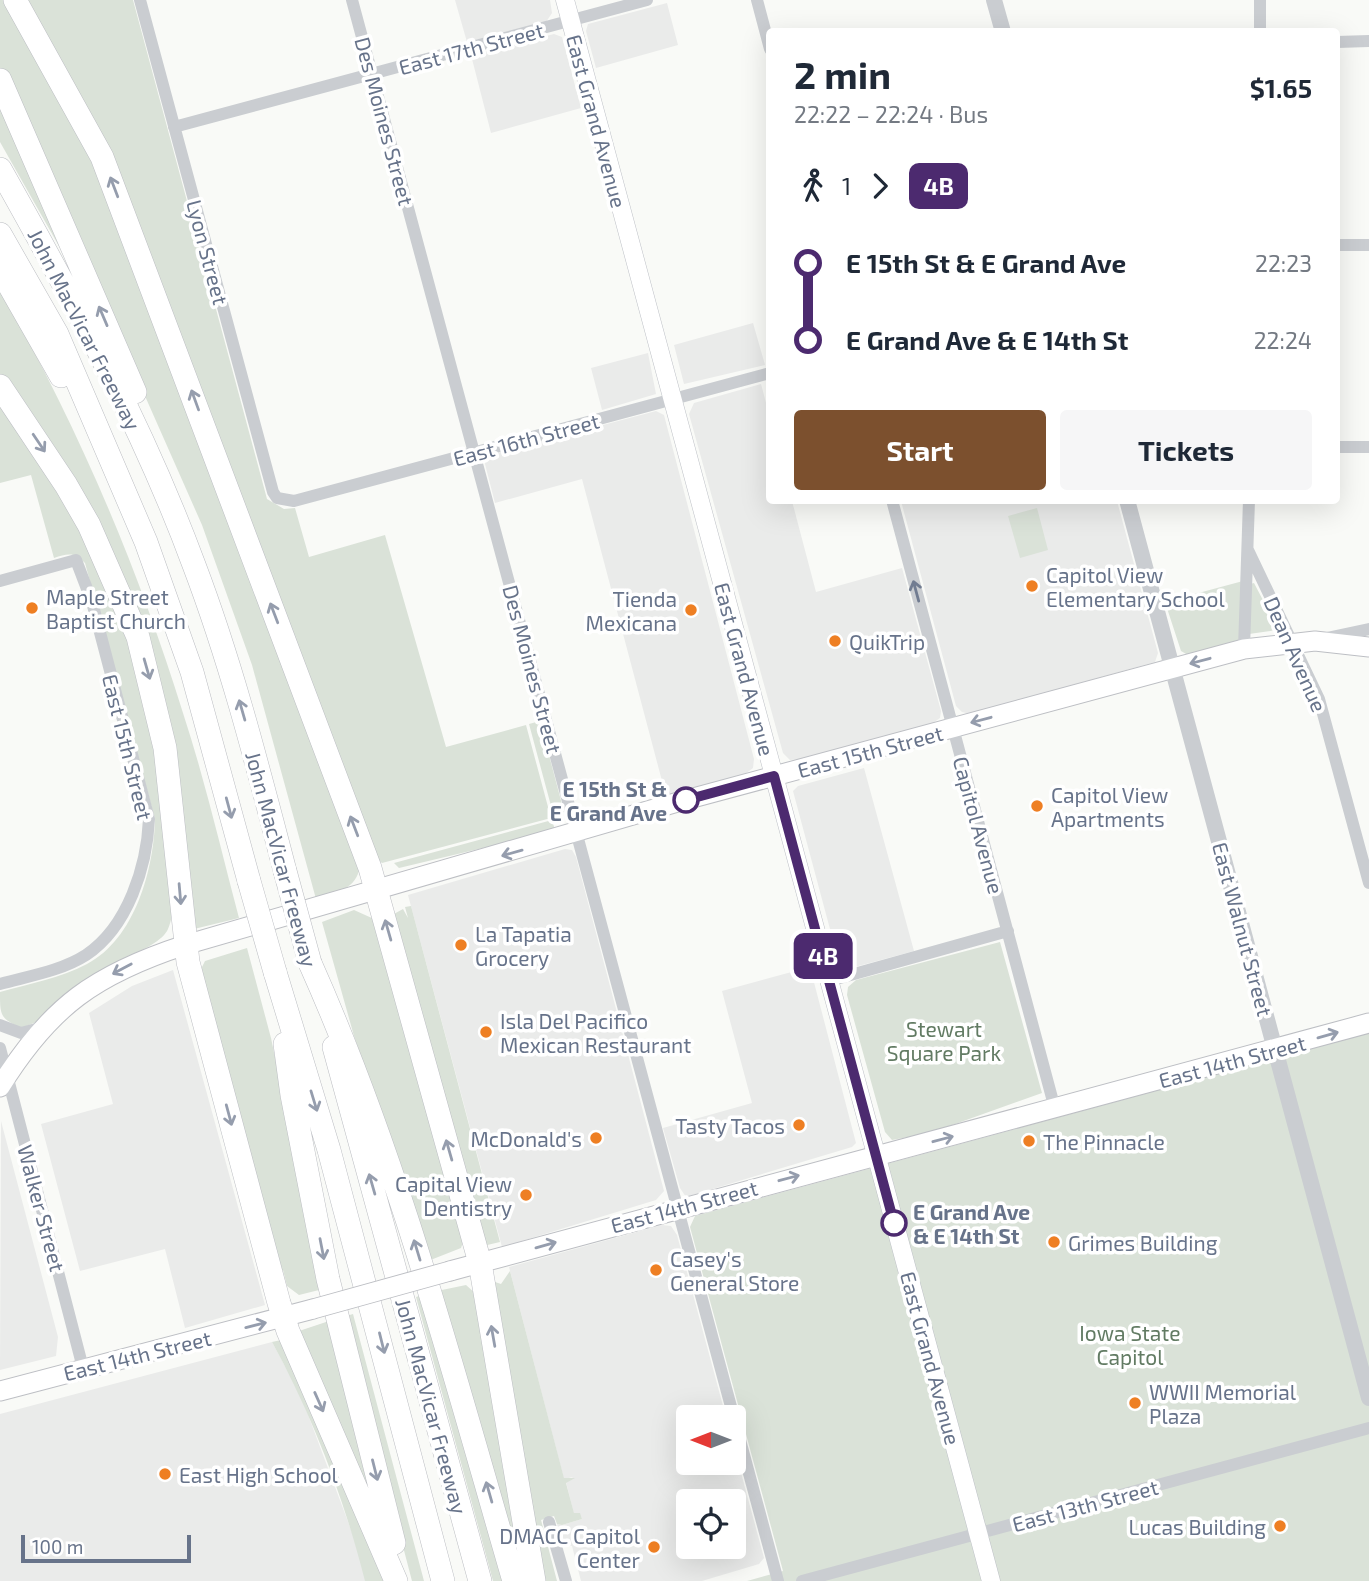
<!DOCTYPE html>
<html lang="en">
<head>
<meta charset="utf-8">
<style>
  body { margin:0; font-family:"Exo 2",sans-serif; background:#f6f6f7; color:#1f2937; height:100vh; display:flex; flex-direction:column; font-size:26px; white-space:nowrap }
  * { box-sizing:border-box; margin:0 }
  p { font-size:23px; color:#747a83 }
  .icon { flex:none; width:38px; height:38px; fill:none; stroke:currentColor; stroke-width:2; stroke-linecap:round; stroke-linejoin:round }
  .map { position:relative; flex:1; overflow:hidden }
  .sheet { position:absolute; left:766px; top:28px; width:574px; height:476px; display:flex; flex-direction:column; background:#fff; border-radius:7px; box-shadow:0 7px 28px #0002 }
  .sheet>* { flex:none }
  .badge { padding:0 14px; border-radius:10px; font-size:24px; line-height:46px }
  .needle { width:46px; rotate:270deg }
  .fabs { position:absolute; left:676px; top:1405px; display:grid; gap:14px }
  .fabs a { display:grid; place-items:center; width:70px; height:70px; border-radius:7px; background:#fff; box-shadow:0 7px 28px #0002; font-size:35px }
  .scale { position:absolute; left:21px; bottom:18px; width:170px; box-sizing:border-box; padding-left:7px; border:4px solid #67738a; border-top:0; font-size:19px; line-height:24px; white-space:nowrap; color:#67738a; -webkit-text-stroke:5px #fff; paint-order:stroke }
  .map>.badge { position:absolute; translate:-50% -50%; box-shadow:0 0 0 4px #fff }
  .legs { display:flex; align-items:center; gap:10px; height:77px; padding:0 28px; font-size:23px }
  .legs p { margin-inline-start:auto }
  .headline { display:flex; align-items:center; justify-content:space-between; height:119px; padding:0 28px }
  h1 { font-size:38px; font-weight:700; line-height:52px }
  .primary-button { display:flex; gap:14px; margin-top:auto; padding:14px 28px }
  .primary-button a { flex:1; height:80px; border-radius:7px; background:#7c502e; color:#fff; font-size:28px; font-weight:700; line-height:80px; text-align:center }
  .primary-button a+a { background:#f6f6f7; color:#1f2937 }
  ul { padding:0 28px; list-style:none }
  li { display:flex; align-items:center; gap:24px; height:77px; font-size:26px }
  li i { display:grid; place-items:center; width:10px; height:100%; margin:0 9px; background:currentColor }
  li i::after { content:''; width:18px; height:18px; margin:-9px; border:5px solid; border-radius:50%; background:#fff }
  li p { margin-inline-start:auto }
  li:first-child i { background:linear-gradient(#0000 50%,currentColor 0) }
  li:last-child i { background:linear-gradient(currentColor 50%,#0000 0) }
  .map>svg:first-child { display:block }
  .built { fill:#eaebea; fill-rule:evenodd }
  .green { fill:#dae2d8 }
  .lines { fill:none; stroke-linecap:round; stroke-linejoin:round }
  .secondary-casing { stroke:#bec1c7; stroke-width:19 }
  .primary-casing { stroke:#bdbfc4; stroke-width:21 }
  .motorway-casing { stroke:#bcbec3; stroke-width:24 }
  .minor { stroke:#cacdd1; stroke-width:12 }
  .tertiary { stroke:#cacdd1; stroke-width:16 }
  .secondary { stroke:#fff; stroke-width:18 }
  .primary { stroke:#fff; stroke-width:19 }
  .motorway { stroke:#fff; stroke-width:23 }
  .primary-bridge-casing { stroke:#bdbfc4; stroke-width:21; stroke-linecap:butt }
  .motorway-bridge-casing { stroke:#bcbec3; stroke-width:24; stroke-linecap:butt }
  .primary-bridge { stroke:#fff; stroke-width:19 }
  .motorway-bridge { stroke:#fff; stroke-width:23 }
  .oneway { stroke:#959dad }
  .oneway2 { stroke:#717c91 }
  .line-1-casing { stroke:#fff; stroke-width:16 }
  .line-1 { stroke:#4c2a6f; stroke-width:10 }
  .poi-dot { fill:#ee7f23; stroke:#fff; stroke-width:2.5 }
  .stop-1-dot { fill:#fff; stroke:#4c2a6f; stroke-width:3.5 }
  .labels { text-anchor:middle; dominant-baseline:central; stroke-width:7; stroke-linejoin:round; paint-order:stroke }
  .street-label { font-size:21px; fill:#67738a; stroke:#fff }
  .poi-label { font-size:21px; fill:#67738a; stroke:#fff; text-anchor:start }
  .stop-label { font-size:21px; font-weight:bold; fill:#67738a; stroke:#fff; text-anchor:end }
  .park-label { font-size:21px; fill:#627b63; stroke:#fff }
</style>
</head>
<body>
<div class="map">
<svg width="1369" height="1581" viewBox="0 0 1369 1581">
  <rect width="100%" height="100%" fill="#f9faf7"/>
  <path class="built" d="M455,0H550L552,13L546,22L467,42Z
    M667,3L678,45L596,68L586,31L588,24Z
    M554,34L562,37L581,108L491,133L471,55Z
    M753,323L765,365L684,384L674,345Z
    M648,353L656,394L602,410L591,368Z
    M761,384L770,418V500L792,501L816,592L902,568L941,711L940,718L930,725L801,759L790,760L783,753L689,414L694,403Z
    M656,411L664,415L754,759L753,768L745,774L666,796L582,479L495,503L485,464L486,457L493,454Z
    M901,501H1117L1158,653L1155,662L970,714L962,712L956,706Z
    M864,768L914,951L851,968L843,966L838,959L793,791L798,786Z
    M565,849L572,850L576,857L664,1191L656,1200L502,1247L408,895Z
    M810,967L856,1143L852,1147L686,1197L680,1188L663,1128L752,1103L722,991Z
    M173,970L265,1305L185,1328L165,1249L80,1271L41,1124L113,1104L89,1013L132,986Z
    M1,1121L58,1337L56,1356L0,1370Z
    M662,1225L671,1226L677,1235L726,1417L688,1418V1463H733V1443L764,1558L759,1564L702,1581H581L572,1546L563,1545L557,1524L562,1525L582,1519L579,1513L574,1514L566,1482L573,1477L564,1479L509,1267ZM688,1502H733V1547H688Z
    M272,1342L301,1396L353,1535L367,1581H0V1414Z"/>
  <path class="green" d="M0,0H5L93,161L360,866C357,889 336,893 316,899L252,665L202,525L0,68Z
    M26,0H133L267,499L284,509L295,508L309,557L385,535L446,747L526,725L551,818L382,863L374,856Z
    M0,105L60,248L0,142Z
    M0,290C77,424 137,565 183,713C205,780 221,850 239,918L194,929L137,620L0,375Z
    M0,400C61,493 119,589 146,698C157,744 162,793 166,840C169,867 179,903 168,929C163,941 142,950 130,956C91,975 63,1015 21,1028C0,1018 0,1016 0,992C29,984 60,978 87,964C135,939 154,869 155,819L85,563C75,552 68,553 54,558L31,475L0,483Z
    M1037,508L1048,550L1020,558L1008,516Z
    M1243,581L1239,641L1188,655L1181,651L1165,602Z
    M1254,583L1278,629L1277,630L1249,634L1250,584Z
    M540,721L564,812L554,817L529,724Z
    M552,820L555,830L541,834L399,868L394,863Z
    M411,906L500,1242L483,1246L392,915L403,909L408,918L405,907Z
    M354,910L374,919L465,1236L461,1248L428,1261L354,1036L322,922Z
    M1000,942L1042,1093L930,1133L892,1140L885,1132L847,995L848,987L856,980Z
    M247,948L271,1038L323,1289L299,1295L287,1286L283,1270H278L200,971L205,961Z
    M1369,1033V1581H747L783,1571L690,1227L695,1216Z
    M510,1271L564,1478H575L566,1483L574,1513H580L582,1519L562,1525L557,1524L554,1516L541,1520L557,1581H543L494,1286L495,1282L501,1284Z
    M466,1285L476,1294L514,1510L521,1581L437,1291Z
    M423,1295L506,1581H493L416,1297Z
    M353,1314L424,1581H412L343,1317Z
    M329,1321L380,1521L299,1331Z
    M281,1340L387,1581H365C344,1498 313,1417 272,1342Z"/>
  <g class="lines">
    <g class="secondary-casing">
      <path id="secondary" d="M565,0L991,1581"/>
    </g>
    <g class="primary-casing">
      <path id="primary" d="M0,1087C50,1006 96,974 185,945L678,802L1244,649L1315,641L1369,647
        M450,1271L1369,1023
        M0,1391L313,1309"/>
    </g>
    <g class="motorway-casing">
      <path id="motorway" d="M15,0L102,157L370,868L480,1263L534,1581
        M0,80L135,392
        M0,169C72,297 143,427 194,565C232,665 258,768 285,871
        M0,234L57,334L146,542L192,672L249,881
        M0,269L61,376
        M0,386L66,485L89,525L138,637L165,748L188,962L279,1303L288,1331L396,1581
        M310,963C399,1162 453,1372 514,1581
        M275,972L329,1150L443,1581
        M285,1044L292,1095L328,1279L394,1543
        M334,1047L480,1581"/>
    </g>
    <path class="minor" d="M140,0L273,492L277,498L294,501L770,373
      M352,0L778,1581
      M757,0L770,49
      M1260,32V0
      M1337,42L1369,41
      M174,127L647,0
      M1337,245H1369
      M1337,447H1369
      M892,500L1055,1109
      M1248,550L1319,699L1369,883
      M0,581L76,560L92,602L149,819C147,866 128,927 86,955C61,971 29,976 0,984
      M1322,639L1369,629
      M1244,649L1249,500
      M829,981L1008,931
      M0,1025L21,1033L40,1028
      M0,1048L83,1368
      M549,1522L566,1581
      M802,1581L1369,1428"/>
    <path class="tertiary" d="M994,0L1003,32
      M1127,500L1369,1398"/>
    <use href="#secondary" class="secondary"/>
    <use href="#primary" class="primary"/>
    <use href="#motorway" class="motorway"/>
    <g class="primary-bridge-casing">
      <path id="primary-bridge" d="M313,1309L450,1271"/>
    </g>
    <g class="motorway-bridge-casing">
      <path id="motorway-bridge" d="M285,871L310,963
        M249,881L275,972"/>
    </g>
    <use href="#primary-bridge" class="primary-bridge"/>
    <use href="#motorway-bridge" class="motorway-bridge"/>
  </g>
  <defs><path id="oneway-shaft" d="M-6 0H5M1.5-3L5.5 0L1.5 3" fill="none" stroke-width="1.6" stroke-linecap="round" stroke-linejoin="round" transform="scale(1.75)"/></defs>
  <g class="oneway">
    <use href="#oneway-shaft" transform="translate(114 187) rotate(-111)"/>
    <use href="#oneway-shaft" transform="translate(103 316) rotate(-113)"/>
    <use href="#oneway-shaft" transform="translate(195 400) rotate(-110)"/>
    <use href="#oneway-shaft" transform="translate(39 443) rotate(56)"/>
    <use href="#oneway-shaft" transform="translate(274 613) rotate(-111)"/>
    <use href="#oneway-shaft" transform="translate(1200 661) rotate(165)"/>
    <use href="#oneway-shaft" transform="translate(147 669) rotate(74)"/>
    <use href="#oneway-shaft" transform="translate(242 710) rotate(-106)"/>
    <use href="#oneway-shaft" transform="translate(981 720) rotate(165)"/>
    <use href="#oneway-shaft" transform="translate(229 808) rotate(75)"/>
    <use href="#oneway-shaft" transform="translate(354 826) rotate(-111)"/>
    <use href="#oneway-shaft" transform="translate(512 853) rotate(164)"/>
    <use href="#oneway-shaft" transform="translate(180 894) rotate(85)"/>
    <use href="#oneway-shaft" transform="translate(388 930) rotate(-106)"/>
    <use href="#oneway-shaft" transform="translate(122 969) rotate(152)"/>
    <use href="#oneway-shaft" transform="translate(1328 1035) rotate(-16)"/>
    <use href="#oneway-shaft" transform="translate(314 1101) rotate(73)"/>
    <use href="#oneway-shaft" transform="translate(229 1115) rotate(75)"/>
    <use href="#oneway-shaft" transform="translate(943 1139) rotate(-15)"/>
    <use href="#oneway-shaft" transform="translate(449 1150) rotate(-106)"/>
    <use href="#oneway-shaft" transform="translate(789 1178) rotate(-15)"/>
    <use href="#oneway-shaft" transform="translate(372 1184) rotate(-106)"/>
    <use href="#oneway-shaft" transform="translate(546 1245) rotate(-16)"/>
    <use href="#oneway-shaft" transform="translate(322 1249) rotate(79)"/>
    <use href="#oneway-shaft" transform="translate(417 1250) rotate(-107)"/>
    <use href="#oneway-shaft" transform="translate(256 1325) rotate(-14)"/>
    <use href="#oneway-shaft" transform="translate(493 1336) rotate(-100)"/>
    <use href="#oneway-shaft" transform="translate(382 1343) rotate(76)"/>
    <use href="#oneway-shaft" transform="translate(319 1402) rotate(66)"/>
    <use href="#oneway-shaft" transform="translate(375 1470) rotate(76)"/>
    <use href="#oneway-shaft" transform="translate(489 1492) rotate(-106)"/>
  </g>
  <use class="oneway2" href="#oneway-shaft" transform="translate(916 591) rotate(-105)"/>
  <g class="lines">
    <g class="line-1-casing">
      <path id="line-1" d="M686,800L774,776L894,1223"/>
    </g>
    <use href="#line-1" class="line-1"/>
  </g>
  <g class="poi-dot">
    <circle cx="1032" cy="586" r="7"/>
    <circle cx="32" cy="608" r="7"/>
    <circle cx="691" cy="610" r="7"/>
    <circle cx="835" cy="641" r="7"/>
    <circle cx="1037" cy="806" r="7"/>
    <circle cx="461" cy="945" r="7"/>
    <circle cx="486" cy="1032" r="7"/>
    <circle cx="799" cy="1125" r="7"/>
    <circle cx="596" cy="1138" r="7"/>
    <circle cx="1029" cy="1141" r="7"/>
    <circle cx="526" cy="1195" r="7"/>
    <circle cx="1054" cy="1242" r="7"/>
    <circle cx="656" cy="1270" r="7"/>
    <circle cx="1135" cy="1403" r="7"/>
    <circle cx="165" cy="1474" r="7"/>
    <circle cx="1280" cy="1526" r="7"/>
    <circle cx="654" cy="1547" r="7"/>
  </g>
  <g class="stop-1-dot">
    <circle cx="686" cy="800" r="12"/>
    <circle cx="894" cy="1223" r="12"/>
  </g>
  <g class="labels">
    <g class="street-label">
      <text transform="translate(471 48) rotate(-15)">East 17th Street</text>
      <text transform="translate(385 121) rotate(75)">Des Moines Street</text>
      <text transform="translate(597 121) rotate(75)">East Grand Avenue</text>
      <text transform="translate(208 252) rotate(75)">Lyon Street</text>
      <text transform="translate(85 329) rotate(63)">John MacVicar Freeway</text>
      <text transform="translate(526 439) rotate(-15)">East 16th Street</text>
      <text transform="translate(1296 654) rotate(66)">Dean Avenue</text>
      <text transform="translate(533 669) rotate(75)">Des Moines Street</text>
      <text transform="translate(745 669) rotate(75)">East Grand Avenue</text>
      <text transform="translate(128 747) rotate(76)">East 15th Street</text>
      <text transform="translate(870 751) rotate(-15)">East 15th Street</text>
      <text transform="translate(979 825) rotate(75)">Capitol Avenue</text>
      <text transform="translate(282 859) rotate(75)">John MacVicar Freeway</text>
      <text transform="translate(1243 929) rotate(75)">East Walnut Street</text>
      <text transform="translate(1232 1061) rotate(-15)">East 14th Street</text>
      <text transform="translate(684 1206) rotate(-15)">East 14th Street</text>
      <text transform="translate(42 1208) rotate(75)">Walker Street</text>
      <text transform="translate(137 1355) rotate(-14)">East 14th Street</text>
      <text transform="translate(931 1358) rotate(75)">East Grand Avenue</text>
      <text transform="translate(432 1406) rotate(75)">John MacVicar Freeway</text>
      <text transform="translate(1085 1505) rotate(-15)">East 13th Street</text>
    </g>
    <g class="poi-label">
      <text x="1046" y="574">Capitol View<tspan x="1046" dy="24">Elementary School</tspan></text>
      <text x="46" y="596">Maple Street<tspan x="46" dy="24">Baptist Church</tspan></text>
      <text x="677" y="598" text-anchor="end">Tienda<tspan x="677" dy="24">Mexicana</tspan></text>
      <text x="849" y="641">QuikTrip</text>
      <text x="1051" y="794">Capitol View<tspan x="1051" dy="24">Apartments</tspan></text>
      <text x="475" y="933">La Tapatia<tspan x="475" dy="24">Grocery</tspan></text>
      <text x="500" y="1020">Isla Del Pacifico<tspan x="500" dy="24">Mexican Restaurant</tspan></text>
      <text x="785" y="1125" text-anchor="end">Tasty Tacos</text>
      <text x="582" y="1138" text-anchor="end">McDonald's</text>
      <text x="1043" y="1141">The Pinnacle</text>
      <text x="512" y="1183" text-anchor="end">Capital View<tspan x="512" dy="24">Dentistry</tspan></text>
      <text x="1068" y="1242">Grimes Building</text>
      <text x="670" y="1258">Casey's<tspan x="670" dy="24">General Store</tspan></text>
      <text x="1149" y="1391">WWII Memorial<tspan x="1149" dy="24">Plaza</tspan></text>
      <text x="179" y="1474">East High School</text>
      <text x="1266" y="1526" text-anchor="end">Lucas Building</text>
      <text x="640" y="1535" text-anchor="end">DMACC Capitol<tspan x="640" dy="24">Center</tspan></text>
    </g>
    <g class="stop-label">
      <text x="667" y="788">E 15th St &amp;<tspan x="667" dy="24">E Grand Ave</tspan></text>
      <text x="913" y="1211" text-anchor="start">E Grand Ave<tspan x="913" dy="24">&amp; E 14th St</tspan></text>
    </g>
    <g class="park-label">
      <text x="944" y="1028">Stewart<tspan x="944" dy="24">Square Park</tspan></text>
      <text x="1130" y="1332">Iowa State<tspan x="1130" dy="24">Capitol</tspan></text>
    </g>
  </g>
</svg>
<div class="fabs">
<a><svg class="needle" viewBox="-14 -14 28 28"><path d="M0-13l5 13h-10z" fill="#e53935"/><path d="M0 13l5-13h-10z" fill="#747a83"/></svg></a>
<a><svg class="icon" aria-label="locate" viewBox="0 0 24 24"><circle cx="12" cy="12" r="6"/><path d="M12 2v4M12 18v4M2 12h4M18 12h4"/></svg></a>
</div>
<div class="scale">100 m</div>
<b class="badge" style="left:823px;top:956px;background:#4c2a6f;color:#fff">4B</b>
<section class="sheet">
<div class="headline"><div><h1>2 min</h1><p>22:22 – 22:24 · Bus</p></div><b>$1.65</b></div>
<div class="legs"><svg class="icon" aria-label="walk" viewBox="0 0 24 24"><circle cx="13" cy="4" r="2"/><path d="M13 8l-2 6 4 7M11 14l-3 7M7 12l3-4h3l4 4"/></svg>1<svg class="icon" aria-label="forward" viewBox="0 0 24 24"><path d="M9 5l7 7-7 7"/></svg><b class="badge" style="background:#4c2a6f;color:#fff">4B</b></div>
<ul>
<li><i style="color:#4c2a6f"></i><b>E 15th St &amp; E Grand Ave</b><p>22:23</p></li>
<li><i style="color:#4c2a6f"></i><b>E Grand Ave &amp; E 14th St</b><p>22:24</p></li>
</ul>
<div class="primary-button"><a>Start</a><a>Tickets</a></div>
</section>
</div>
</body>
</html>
